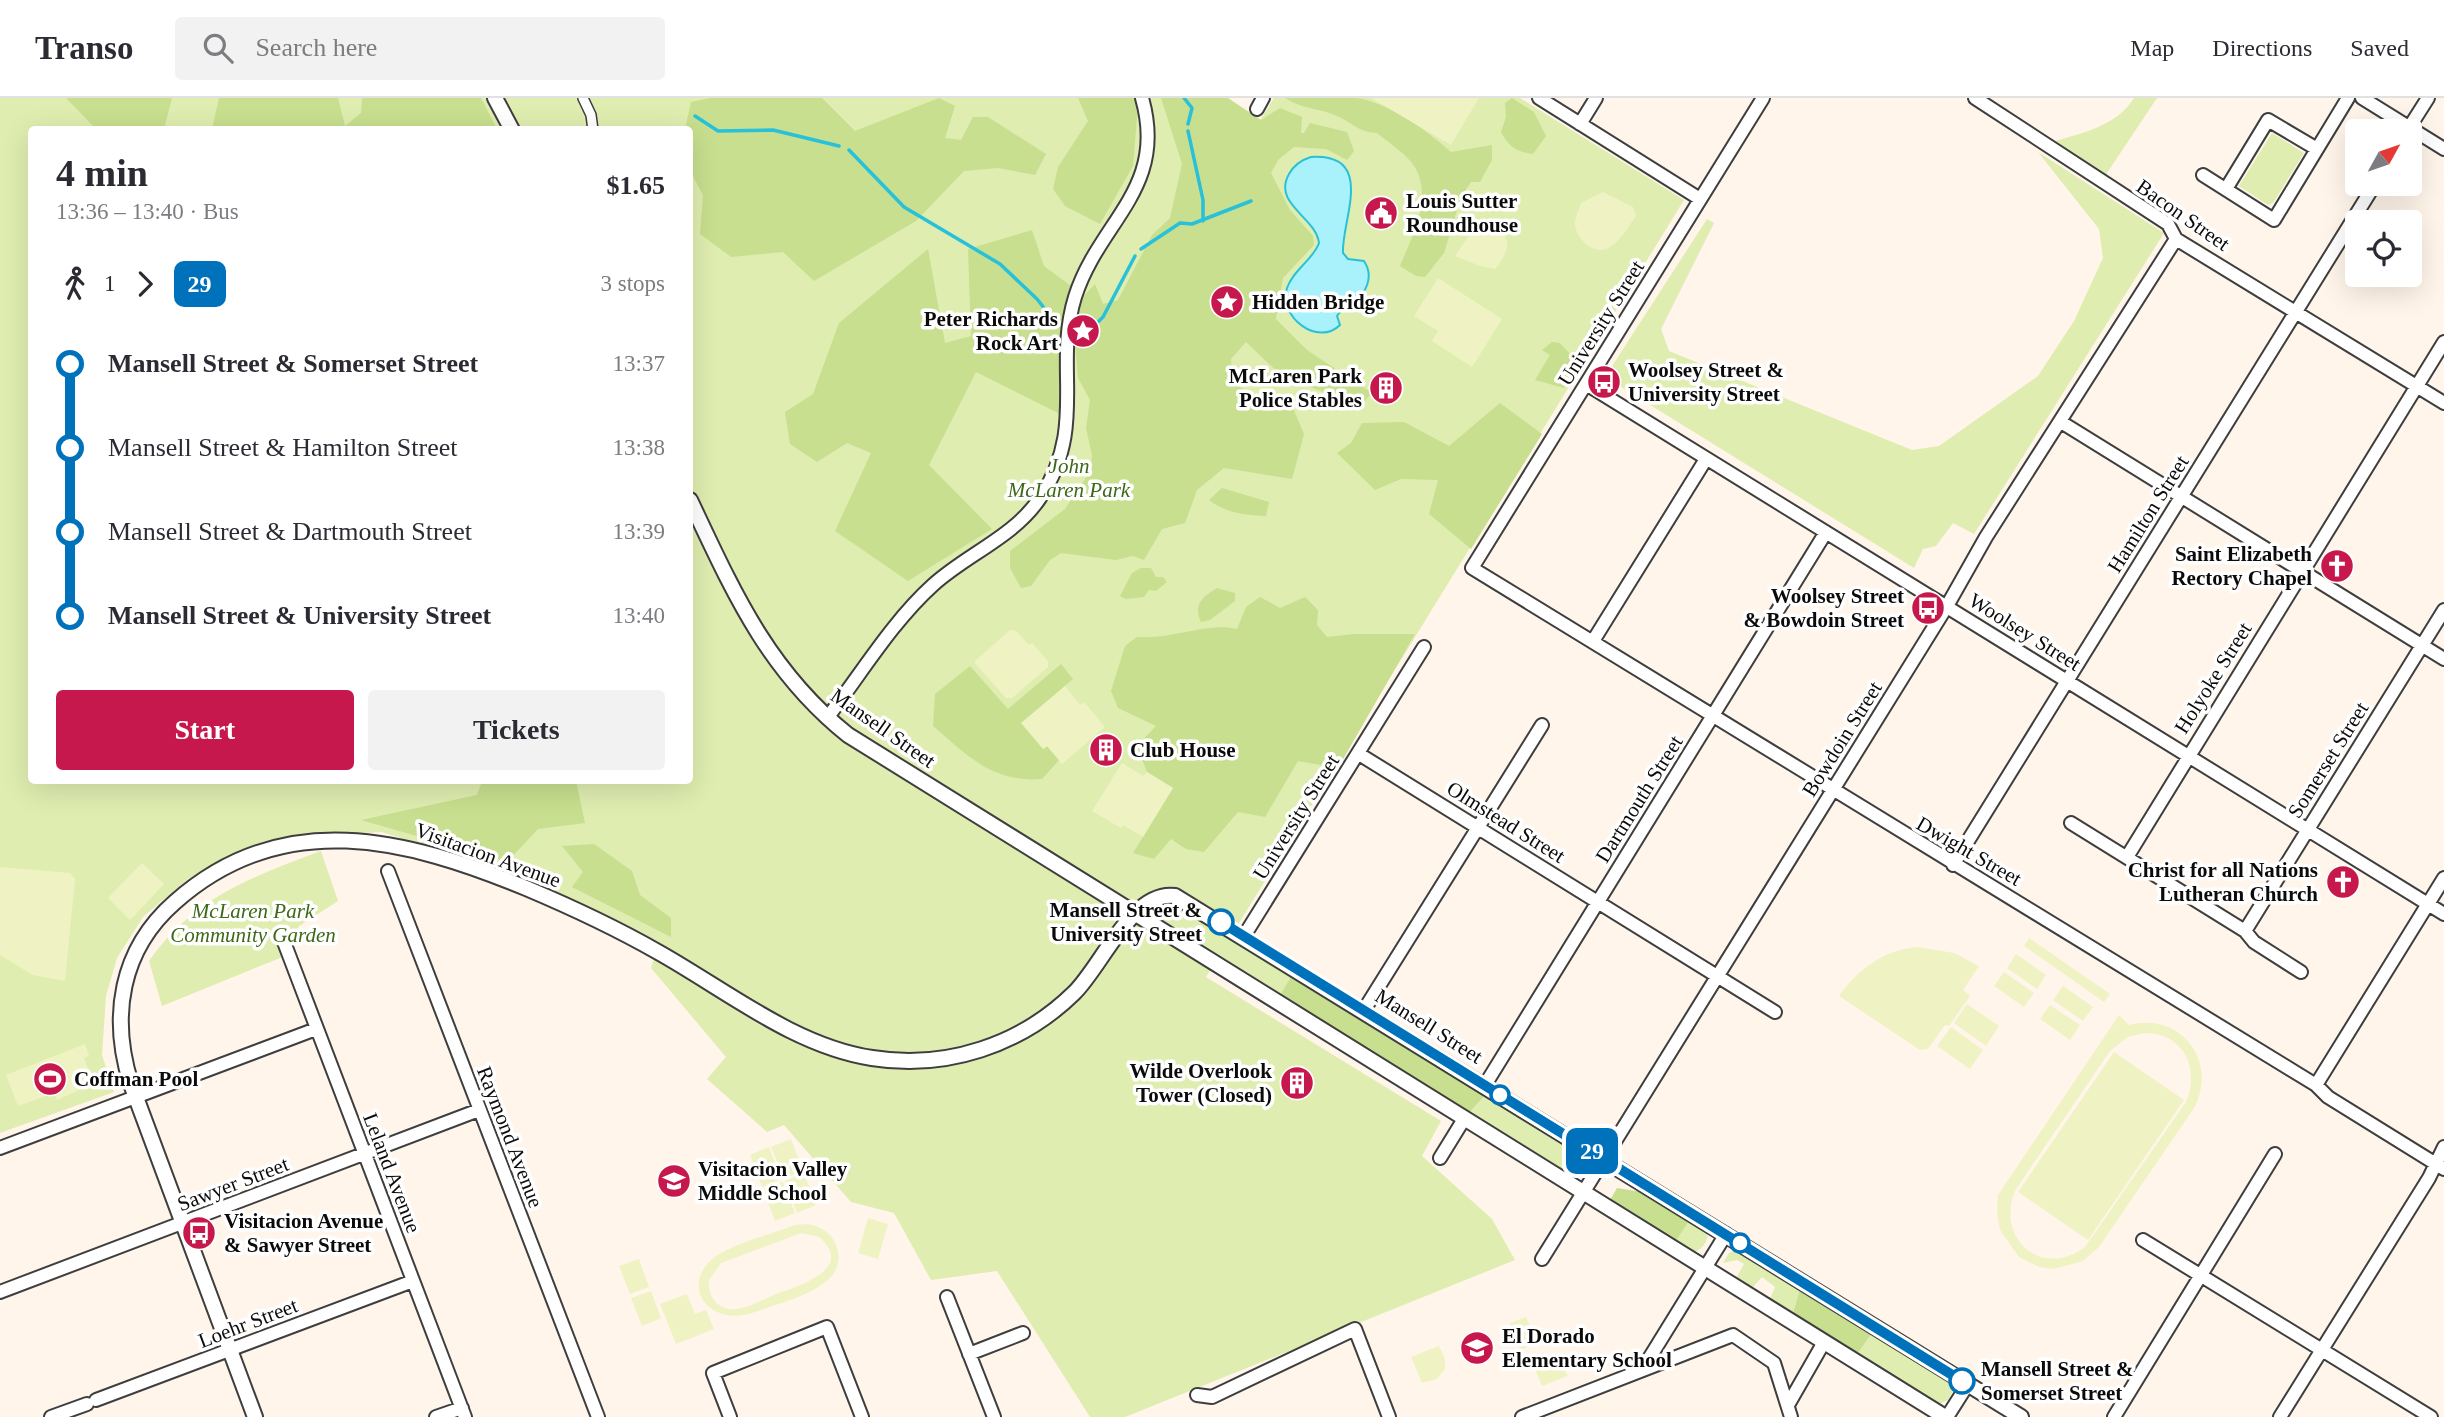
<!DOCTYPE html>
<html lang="en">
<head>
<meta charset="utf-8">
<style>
  body { margin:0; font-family:"Times New Roman",serif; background:#f2f2f3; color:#2b2b33; height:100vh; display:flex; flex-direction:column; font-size:26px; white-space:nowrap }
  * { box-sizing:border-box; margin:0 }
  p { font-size:23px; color:#7c7c81 }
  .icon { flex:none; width:38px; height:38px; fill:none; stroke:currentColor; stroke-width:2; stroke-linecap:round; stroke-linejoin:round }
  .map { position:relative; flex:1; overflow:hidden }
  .sheet { position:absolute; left:28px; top:28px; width:665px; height:658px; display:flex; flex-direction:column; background:#fff; border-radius:7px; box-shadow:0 7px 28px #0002 }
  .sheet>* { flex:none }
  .badge { padding:0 14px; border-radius:10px; font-size:24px; line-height:46px }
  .needle { width:46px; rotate:50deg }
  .tools { position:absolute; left:2345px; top:21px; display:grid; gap:14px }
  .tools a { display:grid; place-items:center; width:77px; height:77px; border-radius:7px; background:#fff; box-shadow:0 7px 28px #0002; font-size:35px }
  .map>.badge { position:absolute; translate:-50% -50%; box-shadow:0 0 0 4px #fff }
  .legs { display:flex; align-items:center; gap:10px; height:77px; padding:0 28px; font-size:23px }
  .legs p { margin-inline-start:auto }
  .summary { display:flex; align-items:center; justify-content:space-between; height:119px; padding:0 28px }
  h1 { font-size:38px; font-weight:800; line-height:52px }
  .primary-button { display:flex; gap:14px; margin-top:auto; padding:14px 28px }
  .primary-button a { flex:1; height:80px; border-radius:7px; background:#c7184d; color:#fff; font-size:28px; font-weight:800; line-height:80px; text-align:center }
  .primary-button a+a { background:#f2f2f3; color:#2b2b33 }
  ul { padding:0 28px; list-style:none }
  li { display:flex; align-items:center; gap:24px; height:84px; font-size:26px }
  li i { display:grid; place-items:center; width:10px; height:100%; margin:0 9px; background:currentColor }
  li i::after { content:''; width:18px; height:18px; margin:-9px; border:5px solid; border-radius:50%; background:#fff }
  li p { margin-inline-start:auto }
  li:first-child i { background:linear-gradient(#0000 50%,currentColor 0) }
  li:last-child i { background:linear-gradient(currentColor 50%,#0000 0) }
  header { display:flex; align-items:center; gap:42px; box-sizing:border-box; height:98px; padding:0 35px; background:#fff; border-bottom:2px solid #e1e1e2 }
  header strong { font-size:33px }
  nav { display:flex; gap:38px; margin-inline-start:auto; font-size:24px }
  .search { width:490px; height:63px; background:#f2f2f3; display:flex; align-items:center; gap:18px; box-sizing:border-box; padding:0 24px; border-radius:7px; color:#7c7c81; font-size:26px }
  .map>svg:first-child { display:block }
  .green { fill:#dfedb0; fill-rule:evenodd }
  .forest { fill:#c7df8e }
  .pitch { fill:#eff3c3; fill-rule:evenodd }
  .water { fill:#a9f2fc; stroke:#29c0d9; stroke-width:2 }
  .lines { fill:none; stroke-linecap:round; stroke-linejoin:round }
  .stream { stroke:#29c0d9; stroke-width:3.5 }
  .pedestrian-casing { stroke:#3e3e3e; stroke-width:12 }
  .minor-casing { stroke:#3e3e3e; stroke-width:16 }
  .tertiary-casing { stroke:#3e3e3e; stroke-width:18 }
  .pedestrian { stroke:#fff; stroke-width:9 }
  .minor { stroke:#fff; stroke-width:12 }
  .tertiary { stroke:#fff; stroke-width:14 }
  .line-1-casing { stroke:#fff; stroke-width:16 }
  .line-1 { stroke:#0072bc; stroke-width:10 }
  .stop-1-dot { fill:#fff; stroke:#0072bc; stroke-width:3.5 }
  .labels { text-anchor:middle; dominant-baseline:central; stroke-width:7; stroke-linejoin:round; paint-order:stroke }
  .poi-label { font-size:21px; font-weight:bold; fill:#0b0b0b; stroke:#fff; text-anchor:start }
  .street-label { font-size:21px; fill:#0b0b0b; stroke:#fff }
  .park-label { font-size:21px; font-style:italic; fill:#3d6817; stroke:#fff }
  .stop-label { font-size:21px; font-weight:bold; fill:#0b0b0b; stroke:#fff; text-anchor:end }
</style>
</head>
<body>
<header>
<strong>Transo</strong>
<div class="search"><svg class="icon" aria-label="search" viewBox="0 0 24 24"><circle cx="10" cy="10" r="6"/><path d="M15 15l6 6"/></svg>Search here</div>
<nav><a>Map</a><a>Directions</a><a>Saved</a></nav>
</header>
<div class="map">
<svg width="2444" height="1319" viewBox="0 0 2444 1319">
  <rect width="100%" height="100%" fill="#fff5ea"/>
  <path class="green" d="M0,0H1216L1257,27L1274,0H1520L1684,102L1231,838L1292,877L1280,897L1218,859L1206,879L1441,1023L1422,1058L1492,1121L1515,1162L1125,1319H1090L997,1173L931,1182L894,1115L851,1104L784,1027L767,1034L707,981L726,959L651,870L659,844L520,778L382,734L284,739L189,780L143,819L117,860L106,898L102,957L114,994L0,1035ZM32,32H690V682H32Z
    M2134,0H2157L2105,78L2055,43C2083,35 2118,27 2134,0Z
    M2272,35L2304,55L2273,105L2268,107L2239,88Z
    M2038,54L2164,135L1974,436L1953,425L1936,448L1923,451L1914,470L1605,279L1707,121L1714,125L1661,231L1669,253L1912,352L1939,348L2038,278L2074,223L2103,160L2099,131Z
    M321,753L338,803L299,828L285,858L162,908L149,863C193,800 251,779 321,753Z
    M1485,997L1587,1060C1588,1071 1582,1075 1575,1081L1469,1015Z
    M1689,1123L1708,1134C1707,1145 1704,1149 1695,1154L1676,1143Z
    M1736,1152L1800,1191L1793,1215L1770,1201L1775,1189L1762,1179L1752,1190L1736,1180L1744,1166L1737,1162L1723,1165L1729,1155Z
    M1872,1235L1952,1285L1953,1293L1948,1302L1939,1306L1858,1255Z"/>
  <path class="forest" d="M66,0H172L164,31L97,32Z
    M219,0H338L345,28L361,15L362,0H481L497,31H212Z
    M710,0H822L855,33L939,0L955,8L945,40L961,42L973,19H988L1046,56L1035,77L998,70L964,73L916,123L814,183L783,154L731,159L700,136L703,97L690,73V32L685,31L691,4Z
    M1078,0H1134L1138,7L1133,68L1100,126L1065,108L1053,91L1058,69L1088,23Z
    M1161,0H1228L1261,22L1280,10L1302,19L1301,35H1304L1310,25L1347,34L1354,53L1347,62L1326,51L1294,49L1278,62L1271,75L1290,112L1313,138L1314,147L1283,180L1276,221L1307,252L1372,295L1361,307L1284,280L1246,244L1231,261L1232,285L1262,301L1292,308L1304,336L1292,381L1224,370L1197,392L1185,425L1162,431L1144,462L1133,458L1116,462L1061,455L1050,462L1031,488L1021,490L1010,470V453L1065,411L1091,372L1092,357L1086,330L1090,302L1078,280L1074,231L1081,201L1095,186L1103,206L1118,202L1152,137L1170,120L1182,66Z
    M1285,0C1308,0 1334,0 1357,0C1391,6 1425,31 1451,54L1492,47V62L1480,84H1471L1461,99L1444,155L1425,179L1416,178L1400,168C1411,141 1429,108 1419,78C1414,60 1390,46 1377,35C1358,34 1353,25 1337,18C1320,10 1301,11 1285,0Z
    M1512,0L1534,14L1546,38L1533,56C1517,54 1509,49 1501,34L1506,19L1505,5Z
    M1032,132L1044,168L1071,188L1060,240L1062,317L976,274L929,367L992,431L908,483L835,433L871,355L847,345L817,364L790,346L785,314L813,296L839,225L928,151L945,245L971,238L968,151Z
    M1552,244L1560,245L1570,256L1573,280L1564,290L1535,282L1550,257L1542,252Z
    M1500,305L1542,336L1471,451L1429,416L1438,382L1401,381L1375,392L1337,355L1351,345L1362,325L1404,324L1449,348Z
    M1222,390L1269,404L1266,418C1244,417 1226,415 1209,402Z
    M1141,470H1151L1156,479H1163L1167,484L1156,493L1149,492L1144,499L1126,501L1120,498L1132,475Z
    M1217,490L1235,495V503L1210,522L1201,524C1193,507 1202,499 1217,490Z
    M1260,499L1280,510L1305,499L1318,512L1317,527L1327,539L1354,536H1415L1338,670L1298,663L1265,719L1238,714L1204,754L1186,751L1171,741L1154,761L1133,755L1173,690L1147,674L1137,648L1156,628L1118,610L1111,593L1125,548L1137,539C1173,542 1206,524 1237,531L1246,509Z
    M1061,566L1073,581L1022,625L1044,651L1047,648L1059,662L1042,681C993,685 968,658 933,628L935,596L970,568L1008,611Z
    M576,683L585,725L538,731L507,764L361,722L477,697L482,683Z
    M594,746L632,773L640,797L671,820V839L572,789L583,774L562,748Z
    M1292,877L1485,997L1469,1015L1280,897Z
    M1617,1090L1642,1094L1689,1123L1676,1143L1610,1102Z
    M1800,1191L1872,1235L1858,1255L1793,1215Z"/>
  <path class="pitch" d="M1371,0H1479L1451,47Z
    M1603,94L1633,109L1636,118C1628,129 1619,146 1606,151C1592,156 1576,140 1575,126C1575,119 1579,112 1581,105Z
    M1487,125C1513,136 1512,151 1495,171L1480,168L1455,158L1477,126Z
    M1438,180L1502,221L1472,269L1432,243L1438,233L1414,218Z
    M1010,532H1015L1029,547L1032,545L1048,563V569L1012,600H1006L974,564Z
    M1065,588L1080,607L1084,604L1105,629L1062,666L1047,648L1043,651L1021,625Z
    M1122,665L1143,678L1147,674L1173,690L1143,739L1123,727L1121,730L1092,713Z
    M142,765L164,786L130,822L108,800Z
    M0,769L70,775L75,781L65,883L33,877L0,857Z
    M2029,840L2110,896L2104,904L2024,848Z
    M1918,849L1954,855L1979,868L1963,892L1970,898L1949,928L1945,927L1928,951L1920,952L1839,898C1859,870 1884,852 1918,849Z
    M2016,856L2046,877L2037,891L2007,870Z
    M2004,874L2034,895L2024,909L1994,888Z
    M2063,888L2093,909L2083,923L2053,902Z
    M1967,906L1999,928L1986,948L1954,925Z
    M2050,907L2080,927L2070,942L2040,921Z
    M2119,917L2129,927C2181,913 2219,964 2194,1010L2099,1149L2083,1163L2054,1171L2039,1169L2019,1159L2000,1132L1997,1114L1998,1097ZM2145,935C2184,935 2200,971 2186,1004L2085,1149C2041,1182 1994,1139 2016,1091L2110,953L2128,939Z
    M1951,929L1983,952L1970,971L1937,948Z
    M85,946L89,958L84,960L94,985L57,1002L54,995L18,1008L6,977Z
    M2114,954L2184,1002L2088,1142L2018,1094Z
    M791,1041L803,1073L784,1080L771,1049Z
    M769,1049L781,1081L762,1089L750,1057Z
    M804,1075L816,1107L797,1115L785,1083Z
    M783,1084L795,1115L775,1123L763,1091Z
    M868,1120L888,1126L878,1161L858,1155Z
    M807,1126C820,1128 831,1134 836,1147C853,1190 783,1203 755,1214C712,1230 680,1192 711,1162C727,1147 773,1136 795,1127ZM801,1135L819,1139C856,1171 798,1188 776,1196C762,1202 744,1213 729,1211C714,1208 708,1196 709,1182L721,1165Z
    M639,1161L649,1189L630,1196L619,1168Z
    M651,1193L661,1220L642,1228L631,1200Z
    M687,1196L695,1216L706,1212L714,1231L676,1246L660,1206Z
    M1526,1219L1537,1245L1520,1252L1510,1225Z
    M1439,1248L1445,1261V1271L1437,1281L1422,1285L1411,1259Z
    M1544,1256L1558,1260L1568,1278L1542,1288L1531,1262Z"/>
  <path class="water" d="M1311,59C1377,55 1341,123 1343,155L1348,161L1364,163C1376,181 1363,196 1352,211L1343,210L1337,218L1340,227C1318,249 1278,219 1287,190C1293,172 1313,162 1319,145C1316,119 1272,106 1289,76C1294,67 1301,62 1311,59Z"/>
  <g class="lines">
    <path class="stream" d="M1184,0L1192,10L1188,26
      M695,18L718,33L773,32L839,48
      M1188,33L1203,102V123
      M849,52L904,109L1000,166L1037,201L1056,225
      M1141,151L1180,125L1192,126L1251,103
      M1094,228L1103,219L1135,158
      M1077,233L1085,232"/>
    <g class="pedestrian-casing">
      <path id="pedestrian" d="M583,0L591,17L593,32"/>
    </g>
    <g class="minor-casing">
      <path id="minor" d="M1539,0L1700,101
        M1763,0L1472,470L2316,987L2328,999L2444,1071
        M1975,0L2168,126L2176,141L2444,305
        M2362,0L2444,51
        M1257,11L1263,0
        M1580,26L1596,0
        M2407,33L2428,0
        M2203,77L2274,122L2348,0
        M2226,91L2268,22L2317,51
        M1586,286L2444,816
        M2061,324L2444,561
        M1593,543L1706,361
        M827,620C861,576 892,524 933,487C967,456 1014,439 1040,400C1088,328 1053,270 1075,199C1099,123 1168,91 1142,0
        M1359,656L1775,914
        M2071,725L2245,833L2254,844L2301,874
        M2127,759L2444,244
        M1953,767L2375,86
        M388,773L598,1319
        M2245,833L2444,512
        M1244,838L1424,549
        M284,844L465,1319
        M1364,912L1542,627
        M1485,987L1826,434
        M2316,987L2444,780
        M0,1050L316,931
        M1440,1060L1464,1021
        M2143,1142L2431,1319
        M1542,1161L1947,508L1986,439L2176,141
        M0,1194L479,1012
        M947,1199L994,1319
        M969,1256L1023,1235
        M1642,1272L1726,1136
        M1197,1297L1212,1299L1355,1231L1389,1319
        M96,1302L413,1183
        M1788,1307L1824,1244
        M51,1319L87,1306
        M436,1319L462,1310
        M730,1319L713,1275L827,1229L862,1319
        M1522,1319L1733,1237L1774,1265L1791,1319
        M1947,1319L1968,1286
        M2114,1319L2275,1056
        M2280,1319L2429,1080L2444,1049"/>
    </g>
    <g class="tertiary-casing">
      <path id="tertiary" d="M495,0L512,32
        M690,402C733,493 767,572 848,637L1945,1319
        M255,1319L131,986C110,919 120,852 175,804C283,708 407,741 526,790C571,809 616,830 658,854C726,892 794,948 872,960C946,972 1021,947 1074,895C1102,868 1132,792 1175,798L2021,1319"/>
    </g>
    <use href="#pedestrian" class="pedestrian"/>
    <use href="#minor" class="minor"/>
    <use href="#tertiary" class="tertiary"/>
  </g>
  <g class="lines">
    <g class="line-1-casing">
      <path id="line-1" d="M1221,824L1962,1283"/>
    </g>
    <use href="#line-1" class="line-1"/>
  </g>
  <defs>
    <g id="civic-disc" transform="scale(1.75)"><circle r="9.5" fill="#c7184d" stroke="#fff"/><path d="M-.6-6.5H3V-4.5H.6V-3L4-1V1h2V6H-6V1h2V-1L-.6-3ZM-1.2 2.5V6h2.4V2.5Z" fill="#fff"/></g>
    <g id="sight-disc" transform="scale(1.75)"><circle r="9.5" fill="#c7184d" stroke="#fff"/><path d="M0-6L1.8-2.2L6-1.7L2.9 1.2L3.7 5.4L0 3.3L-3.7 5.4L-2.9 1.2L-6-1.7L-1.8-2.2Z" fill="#fff"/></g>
    <g id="bus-disc" transform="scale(1.75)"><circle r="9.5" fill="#c7184d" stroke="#fff"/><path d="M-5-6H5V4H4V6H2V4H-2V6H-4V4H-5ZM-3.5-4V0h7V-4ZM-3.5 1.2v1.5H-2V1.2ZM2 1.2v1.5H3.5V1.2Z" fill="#fff"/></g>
    <g id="building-disc" transform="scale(1.75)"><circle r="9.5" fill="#c7184d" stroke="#fff"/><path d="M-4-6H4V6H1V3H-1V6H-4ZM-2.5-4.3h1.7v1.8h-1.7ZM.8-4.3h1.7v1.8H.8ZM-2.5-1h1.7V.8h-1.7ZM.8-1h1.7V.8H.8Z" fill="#fff"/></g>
    <g id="church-disc" transform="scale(1.75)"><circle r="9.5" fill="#c7184d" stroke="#fff"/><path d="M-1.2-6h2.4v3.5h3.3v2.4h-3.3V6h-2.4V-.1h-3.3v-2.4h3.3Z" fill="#fff"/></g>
    <g id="stadium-disc" transform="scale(1.75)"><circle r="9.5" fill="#c7184d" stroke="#fff"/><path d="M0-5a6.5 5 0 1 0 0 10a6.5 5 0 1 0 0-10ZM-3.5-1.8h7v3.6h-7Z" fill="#fff"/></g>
    <g id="school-disc" transform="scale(1.75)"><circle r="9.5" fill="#c7184d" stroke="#fff"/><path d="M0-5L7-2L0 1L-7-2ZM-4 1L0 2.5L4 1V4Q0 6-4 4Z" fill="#fff"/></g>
  </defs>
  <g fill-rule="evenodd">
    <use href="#civic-disc" x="1381" y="115"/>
    <use href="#sight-disc" x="1227" y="204"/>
    <use href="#sight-disc" x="1083" y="233"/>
    <use href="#bus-disc" x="1604" y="284"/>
    <use href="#building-disc" x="1386" y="290"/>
    <use href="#church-disc" x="2337" y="468"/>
    <use href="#bus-disc" x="1928" y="510"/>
    <use href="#building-disc" x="1106" y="652"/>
    <use href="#church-disc" x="2343" y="784"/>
    <use href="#stadium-disc" x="50" y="981"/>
    <use href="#building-disc" x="1297" y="985"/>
    <use href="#school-disc" x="674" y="1083"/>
    <use href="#bus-disc" x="199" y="1135"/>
    <use href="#school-disc" x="1477" y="1250"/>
  </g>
  <g class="stop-1-dot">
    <circle cx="1221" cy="824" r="12"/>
    <circle cx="1500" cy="997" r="9"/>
    <circle cx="1740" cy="1145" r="9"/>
    <circle cx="1962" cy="1283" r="12"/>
  </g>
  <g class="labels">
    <g class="poi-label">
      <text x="1406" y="103">Louis Sutter<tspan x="1406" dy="24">Roundhouse</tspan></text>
      <text x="1252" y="204">Hidden Bridge</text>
      <text x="1058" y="221" text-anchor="end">Peter Richards<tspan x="1058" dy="24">Rock Art</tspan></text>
      <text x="1628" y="272">Woolsey Street &amp;<tspan x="1628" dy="24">University Street</tspan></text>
      <text x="1362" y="278" text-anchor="end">McLaren Park<tspan x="1362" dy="24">Police Stables</tspan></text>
      <text x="2312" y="456" text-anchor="end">Saint Elizabeth<tspan x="2312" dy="24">Rectory Chapel</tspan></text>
      <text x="1904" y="498" text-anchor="end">Woolsey Street<tspan x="1904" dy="24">&amp; Bowdoin Street</tspan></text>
      <text x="1130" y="652">Club House</text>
      <text x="2318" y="772" text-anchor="end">Christ for all Nations<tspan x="2318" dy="24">Lutheran Church</tspan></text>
      <text x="1272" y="973" text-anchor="end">Wilde Overlook<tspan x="1272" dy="24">Tower (Closed)</tspan></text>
      <text x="74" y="981">Coffman Pool</text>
      <text x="698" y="1071">Visitacion Valley<tspan x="698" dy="24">Middle School</tspan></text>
      <text x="224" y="1123">Visitacion Avenue<tspan x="224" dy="24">&amp; Sawyer Street</tspan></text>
      <text x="1502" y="1238">El Dorado<tspan x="1502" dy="24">Elementary School</tspan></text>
    </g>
    <g class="street-label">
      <text transform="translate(2183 117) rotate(35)">Bacon Street</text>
      <text transform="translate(1601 225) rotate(-58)">University Street</text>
      <text transform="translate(2148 416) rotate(-58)">Hamilton Street</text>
      <text transform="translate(2025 534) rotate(32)">Woolsey Street</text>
      <text transform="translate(2213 580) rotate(-58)">Holyoke Street</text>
      <text transform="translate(883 630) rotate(35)">Mansell Street</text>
      <text transform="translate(1842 641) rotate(-58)">Bowdoin Street</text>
      <text transform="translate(2328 662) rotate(-58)">Somerset Street</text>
      <text transform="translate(1639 701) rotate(-58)">Dartmouth Street</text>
      <text transform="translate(1296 719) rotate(-58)">University Street</text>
      <text transform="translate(1506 724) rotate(32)">Olmstead Street</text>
      <text transform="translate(1969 753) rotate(30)">Dwight Street</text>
      <text transform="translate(488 757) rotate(20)">Visitacion Avenue</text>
      <text transform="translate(1429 928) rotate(32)">Mansell Street</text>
      <text transform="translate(510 1039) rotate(69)">Raymond Avenue</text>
      <text transform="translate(392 1075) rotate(69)">Leland Avenue</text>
      <text transform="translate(233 1086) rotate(-21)">Sawyer Street</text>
      <text transform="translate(248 1225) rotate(-21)">Loehr Street</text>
    </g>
    <g class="park-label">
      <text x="1069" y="368">John<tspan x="1069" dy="24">McLaren Park</tspan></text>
      <text x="253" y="813">McLaren Park<tspan x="253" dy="24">Community Garden</tspan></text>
    </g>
    <g class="stop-label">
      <text x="1202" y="812">Mansell Street &amp;<tspan x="1202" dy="24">University Street</tspan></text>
      <text x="1981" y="1271" text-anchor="start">Mansell Street &amp;<tspan x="1981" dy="24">Somerset Street</tspan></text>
    </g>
  </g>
</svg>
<div class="tools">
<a><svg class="needle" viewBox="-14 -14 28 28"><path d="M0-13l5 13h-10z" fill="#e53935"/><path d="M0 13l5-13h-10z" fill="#7c7c81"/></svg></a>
<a><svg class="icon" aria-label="locate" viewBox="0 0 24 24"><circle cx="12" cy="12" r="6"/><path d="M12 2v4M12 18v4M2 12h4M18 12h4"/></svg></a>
</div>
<b class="badge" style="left:1592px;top:1053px;background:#0072bc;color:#fff">29</b>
<section class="sheet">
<div class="summary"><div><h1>4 min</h1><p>13:36 – 13:40 · Bus</p></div><b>$1.65</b></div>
<div class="legs"><svg class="icon" aria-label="walk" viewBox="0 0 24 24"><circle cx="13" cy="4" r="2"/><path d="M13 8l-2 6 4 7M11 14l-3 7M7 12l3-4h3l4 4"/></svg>1<svg class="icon" aria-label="forward" viewBox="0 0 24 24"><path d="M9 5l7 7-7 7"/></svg><b class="badge" style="background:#0072bc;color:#fff">29</b><p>3 stops</p></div>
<ul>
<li><i style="color:#0072bc"></i><b>Mansell Street &amp; Somerset Street</b><p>13:37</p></li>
<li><i style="color:#0072bc"></i><span>Mansell Street &amp; Hamilton Street</span><p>13:38</p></li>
<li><i style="color:#0072bc"></i><span>Mansell Street &amp; Dartmouth Street</span><p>13:39</p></li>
<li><i style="color:#0072bc"></i><b>Mansell Street &amp; University Street</b><p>13:40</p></li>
</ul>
<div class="primary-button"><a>Start</a><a>Tickets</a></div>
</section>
</div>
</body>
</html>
